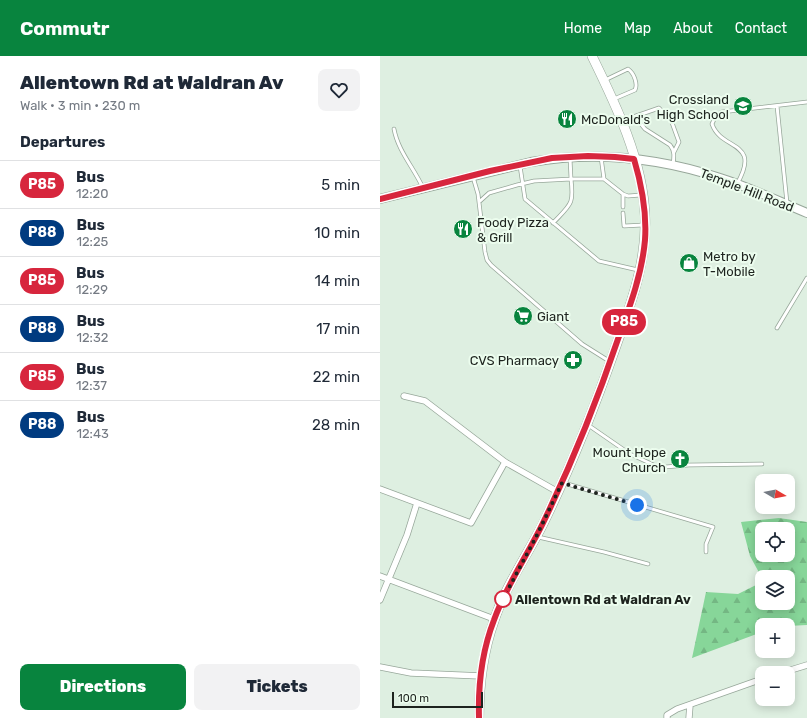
<!DOCTYPE html>
<html lang="en">
<head>
<meta charset="utf-8">
<style>
  body { margin:0; font-family:Rubik,sans-serif; background:#f2f2f3; color:#1f2937; height:100vh; display:flex; flex-direction:column; font-size:15px; white-space:nowrap }
  * { box-sizing:border-box; margin:0 }
  p { font-size:13px; color:#747a83 }
  .icon { flex:none; width:22px; height:22px; fill:none; stroke:currentColor; stroke-width:2; stroke-linecap:round; stroke-linejoin:round }
  .map { position:relative; flex:1; overflow:hidden }
  .sheet { display:flex; flex-direction:column; background:#fff; width:380px }
  .sheet>* { flex:none }
  .badge { padding:0 8px; border-radius:13px; font-size:14px; line-height:26px }
  .needle { width:26px; rotate:100deg }
  .fabs { position:absolute; left:375px; top:418px; display:grid; gap:8px }
  .fabs a { display:grid; place-items:center; width:40px; height:40px; border-radius:8px; background:#fff; box-shadow:0 2px 10px #0003; font-size:20px }
  .scale { position:absolute; left:12px; bottom:10px; width:91px; box-sizing:border-box; padding-left:4px; border:2px solid #1d231e; border-top:0; font-size:11px; line-height:14px; white-space:nowrap; color:#1d231e; -webkit-text-stroke:3px #ecfdee; paint-order:stroke }
  .you { position:absolute; width:20px; height:20px; margin:-10px; border:3px solid #fff; border-radius:50%; background:#1a73e8; box-shadow:0 0 0 6px #1a73e833 }
  .map>.badge { position:absolute; translate:-50% -50%; box-shadow:0 0 0 2px #fff }
  h2 { padding:0 20px; font-size:15px; line-height:36px }
  .round { display:grid; place-items:center; flex:none; width:42px; height:42px; border-radius:8px; background:#f2f2f3 }
  .summary { display:flex; align-items:center; justify-content:space-between; height:68px; padding:0 20px }
  h1 { font-size:19px; font-weight:800; line-height:30px }
  .button { display:flex; gap:8px; margin-top:auto; padding:8px 20px }
  .button a { flex:1; height:46px; border-radius:8px; background:#08843e; color:#fff; font-size:16px; font-weight:800; line-height:46px; text-align:center }
  .button a+a { background:#f2f2f3; color:#1f2937 }
  ul { padding:0; list-style:none }
  li { display:flex; align-items:center; gap:12px; height:48px; padding:0 20px; border-top:1px solid #e0e1e3 }
  li div { flex:1 }
  li b { display:block; font-size:15px }
  li em { font-style:normal }
  li .badge { min-width:44px; font-weight:700; text-align:center }
  header { display:flex; align-items:center; gap:24px; box-sizing:border-box; height:56px; padding:0 20px; background:#08843e; color:#fff }
  header strong { font-size:19px }
  nav { display:flex; gap:22px; margin-inline-start:auto; font-size:14px }
  main { display:flex; flex:1; min-height:0 }
  .map>svg:first-child { display:block }
  .forest { fill:url(#forest-firs); fill-rule:evenodd }
  .lines { fill:none; stroke-linecap:round; stroke-linejoin:round }
  .lane-casing { stroke:#97a79a; stroke-width:4.5 }
  .street-casing { stroke:#97a79a; stroke-width:7 }
  .secondary-casing { stroke:#97a79a; stroke-width:10 }
  .primary-casing { stroke:#97a79a; stroke-width:10 }
  .lane { stroke:#fff; stroke-width:3 }
  .street { stroke:#fff; stroke-width:5.5 }
  .secondary { stroke:#fff; stroke-width:8 }
  .primary { stroke:#fff; stroke-width:9 }
  .line-casing { stroke:#fff; stroke-width:9 }
  .line { stroke:#d7263d; stroke-width:6 }
  .walk { stroke:#1d231e; stroke-width:4; stroke-dasharray:0 7.2 }
  .stop-dot { fill:#fff; stroke:#d7263d; stroke-width:2 }
  .labels { text-anchor:middle; dominant-baseline:central; stroke-width:4; stroke-linejoin:round; paint-order:stroke }
  .poi-label { font-size:13px; fill:#1d231e; stroke:#ecfdee; text-anchor:start }
  .street-label { font-size:13px; fill:#1d231e; stroke:#ecfdee }
  .stop-label { font-size:13px; font-weight:bold; fill:#1d231e; stroke:#ecfdee; text-anchor:start }
</style>
</head>
<body>
<header>
<strong>Commutr</strong>
<nav><a>Home</a><a>Map</a><a>About</a><a>Contact</a></nav>
</header>
<main>
<section class="sheet">
<div class="summary"><div><h1>Allentown Rd at Waldran Av</h1><p>Walk · 3 min · 230 m</p></div><a class="round"><svg class="icon" aria-label="heart" viewBox="0 0 24 24"><path d="M12 20l-8-8c-3-5 5-10 8-4 3-6 11-1 8 4z"/></svg></a></div>
<h2>Departures</h2>
<ul>
<li><span class="badge" style="background:#d7263d;color:#fff">P85</span><div><b>Bus</b><p>12:20</p></div><em>5 min</em></li>
<li><span class="badge" style="background:#003b80;color:#fff">P88</span><div><b>Bus</b><p>12:25</p></div><em>10 min</em></li>
<li><span class="badge" style="background:#d7263d;color:#fff">P85</span><div><b>Bus</b><p>12:29</p></div><em>14 min</em></li>
<li><span class="badge" style="background:#003b80;color:#fff">P88</span><div><b>Bus</b><p>12:32</p></div><em>17 min</em></li>
<li><span class="badge" style="background:#d7263d;color:#fff">P85</span><div><b>Bus</b><p>12:37</p></div><em>22 min</em></li>
<li><span class="badge" style="background:#003b80;color:#fff">P88</span><div><b>Bus</b><p>12:43</p></div><em>28 min</em></li>
</ul>
<div class="button"><a>Directions</a><a>Tickets</a></div>
</section>
<div class="map">
<svg width="427" height="662" viewBox="0 0 427 662">
  <defs>
    <pattern id="forest-firs" width="22" height="20" patternUnits="userSpaceOnUse"><rect width="22" height="20" fill="#87d699"/><path d="M5 1l3.5 6h-7zM16 11l3.5 6h-7z" fill="#74b783"/></pattern>
  </defs>
  <rect width="100%" height="100%" fill="#deefe1"/>
  <path class="forest" d="M399,462L427,466V569L408,570L382,569V576L312,602L326,536L358,538L382,526V547H408V521L382,522L370,500L361,466ZM382,473H408V499H382Z"/>
  <g class="lines">
    <g class="lane-casing">
      <path id="lane" d="M225,24L248,13C254,17 258,28 255,34L234,43
        M397,50L407,147
        M253,61L279,52L291,64L299,86L294,96
        M243,64L253,61L256,62L265,73L290,89C295,95 294,101 293,109
        M14,73C18,95 34,112 43,132
        M221,101L224,123
        M140,110L145,143L219,205L258,214
        M93,121L98,138L105,196L107,204L111,209L202,288L229,305
        M357,128C382,84 341,95 332,68L336,59L342,56L427,46
        M243,138V151
        M99,146L109,137L137,129L154,125L191,123L190,102
        M243,157L244,170L263,169
        M173,167C191,148 194,149 191,123H224L243,138L248,140L261,139
        M397,272L427,222
        M208,369L250,398L276,410L285,411L309,409L382,408
        M184,427L333,471L326,488V496
        M158,481L224,496L268,508"/>
    </g>
    <g class="street-casing">
      <path id="street" d="M24,340L45,345L125,406L178,436
        M0,433L91,467L125,406
        M0,520L114,563
        M0,544L27,479L37,447
        M0,611L31,617L101,620
        M401,617L427,609
        M287,662V659L297,653L382,623
        M309,662L310,649"/>
    </g>
    <g class="secondary-casing">
      <path id="secondary" d="M0,143L151,106C216,95 277,101 340,122C369,131 398,145 427,157"/>
    </g>
    <g class="primary-casing">
      <path id="primary" d="M99,662C99,629 103,596 114,565C125,531 146,501 162,470C190,413 214,353 235,293C250,250 267,207 265,160C263,105 236,49 212,0"/>
    </g>
    <use href="#lane" class="lane"/>
    <use href="#street" class="street"/>
    <use href="#secondary" class="secondary"/>
    <use href="#primary" class="primary"/>
  </g>
  <g class="lines">
    <g class="line-casing">
      <path id="line" d="M0,143L110,115L172,102L208,100L235,101L254,103C262,130 267,156 265,184C262,218 250,250 238,283C217,345 192,407 163,467C147,500 126,530 114,564C102,595 98,629 99,662"/>
    </g>
    <use href="#line" class="line"/>
    <path class="walk" d="M123,543L156,481L182,427L257,449"/>
  </g>
  <defs>
    <g id="school-disc" transform="scale(1)"><circle r="9.5" fill="#08843e" stroke="#ecfdee"/><path d="M0-5L7-2L0 1L-7-2ZM-4 1L0 2.5L4 1V4Q0 6-4 4Z" fill="#fff"/></g>
    <g id="restaurant-disc" transform="scale(1)"><circle r="9.5" fill="#08843e" stroke="#ecfdee"/><path d="M-5-6h1v4h1v-4h1v4h1v-4h1v5L-1.5 .5V6h-2V.5L-5-1ZM5-6V6H3V1.5H1.5Q1.5-4 5-6Z" fill="#fff"/></g>
    <g id="shop-disc" transform="scale(1)"><circle r="9.5" fill="#08843e" stroke="#ecfdee"/><path d="M-5-2.5h2.3a2.7 3.5 0 0 1 5.4 0H5L5.5 6h-11ZM-1.5-2.5h3a1.5 2.3 0 0 0-3 0Z" fill="#fff"/></g>
    <g id="supermarket-disc" transform="scale(1)"><circle r="9.5" fill="#08843e" stroke="#ecfdee"/><path d="M-6-5.5h2.5l.6 2H6L4.5 2H-2.5L-4.4-4H-6ZM-1.5 3.2a1.3 1.3 0 1 0 .1 0ZM3 3.2a1.3 1.3 0 1 0 .1 0Z" fill="#fff"/></g>
    <g id="pharmacy-disc" transform="scale(1)"><circle r="9.5" fill="#08843e" stroke="#ecfdee"/><path d="M-2-6h4v4h4v4h-4v4h-4v-4h-4v-4h4Z" fill="#fff"/></g>
    <g id="church-disc" transform="scale(1)"><circle r="9.5" fill="#08843e" stroke="#ecfdee"/><path d="M-1.2-6h2.4v3.5h3.3v2.4h-3.3V6h-2.4V-.1h-3.3v-2.4h3.3Z" fill="#fff"/></g>
  </defs>
  <g fill-rule="evenodd">
    <use href="#school-disc" x="363" y="50"/>
    <use href="#restaurant-disc" x="187" y="63"/>
    <use href="#restaurant-disc" x="83" y="173"/>
    <use href="#shop-disc" x="309" y="207"/>
    <use href="#supermarket-disc" x="143" y="260"/>
    <use href="#pharmacy-disc" x="193" y="304"/>
    <use href="#church-disc" x="300" y="403"/>
  </g>
  <circle class="stop-dot" cx="123" cy="543" r="8"/>
  <g class="labels">
    <g class="poi-label">
      <text x="349" y="43" text-anchor="end">Crossland<tspan x="349" dy="15">High School</tspan></text>
      <text x="201" y="63">McDonald's</text>
      <text x="97" y="166">Foody Pizza<tspan x="97" dy="15">&amp; Grill</tspan></text>
      <text x="323" y="200">Metro by<tspan x="323" dy="15">T-Mobile</tspan></text>
      <text x="157" y="260">Giant</text>
      <text x="179" y="304" text-anchor="end">CVS Pharmacy</text>
      <text x="286" y="396" text-anchor="end">Mount Hope<tspan x="286" dy="15">Church</tspan></text>
    </g>
    <g class="street-label">
      <text transform="translate(367 134) rotate(21)">Temple Hill Road</text>
    </g>
    <g class="stop-label">
      <text x="135" y="543">Allentown Rd at Waldran Av</text>
    </g>
  </g>
</svg>
<div class="fabs">
<a><svg class="needle" viewBox="-14 -14 28 28"><path d="M0-13l5 13h-10z" fill="#e53935"/><path d="M0 13l5-13h-10z" fill="#747a83"/></svg></a>
<a><svg class="icon" aria-label="locate" viewBox="0 0 24 24"><circle cx="12" cy="12" r="6"/><path d="M12 2v4M12 18v4M2 12h4M18 12h4"/></svg></a>
<a><svg class="icon" aria-label="layers" viewBox="0 0 24 24"><path d="M12 4l9 5-9 5-9-5zM3 14l9 5 9-5"/></svg></a>
<a>+</a>
<a>−</a>
</div>
<div class="scale">100 m</div>
<div class="you" style="left:257px;top:449px"></div>
<b class="badge" style="left:244px;top:266px;background:#d7263d;color:#fff">P85</b>
</div>
</main>
</body>
</html>
